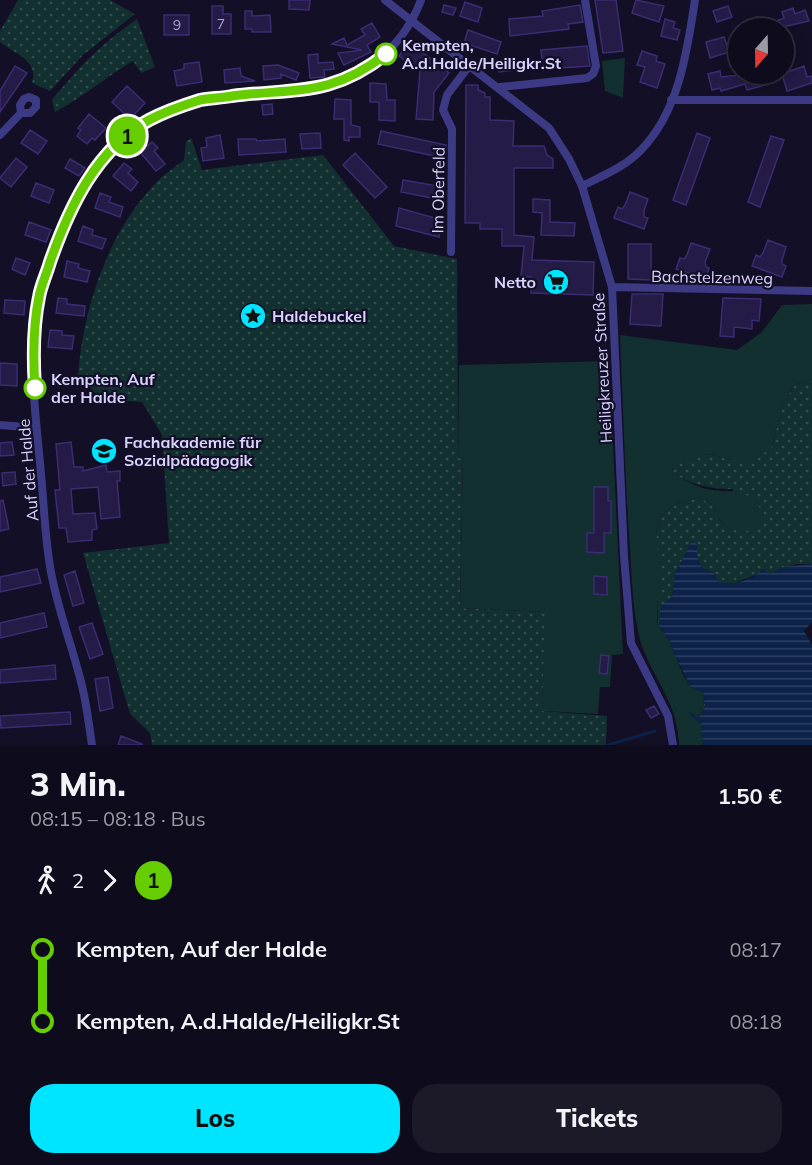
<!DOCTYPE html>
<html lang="de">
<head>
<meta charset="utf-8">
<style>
  body { margin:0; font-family:Mulish,sans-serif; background:#1c1929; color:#f1f3f6; height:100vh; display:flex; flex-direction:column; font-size:22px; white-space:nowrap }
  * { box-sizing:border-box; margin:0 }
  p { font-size:20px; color:#9b9ba3 }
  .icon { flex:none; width:33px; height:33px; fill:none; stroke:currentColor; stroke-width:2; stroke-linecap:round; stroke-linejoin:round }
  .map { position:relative; height:745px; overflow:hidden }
  .drawer { display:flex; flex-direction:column; background:#0e0b1c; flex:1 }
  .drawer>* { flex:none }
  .badge { padding:0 12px; border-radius:20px; font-size:21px; line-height:39px }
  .needle { width:39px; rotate:200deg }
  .tools { position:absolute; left:728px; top:18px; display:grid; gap:12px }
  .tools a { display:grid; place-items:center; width:66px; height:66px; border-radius:50%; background:#0e0b1c; box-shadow:0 3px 15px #0003,0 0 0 2px #2e2b3b; font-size:30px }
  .map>.badge { position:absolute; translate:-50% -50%; box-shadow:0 0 0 3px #fff }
  .legs { display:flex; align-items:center; gap:9px; height:66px; padding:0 30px; font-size:20px }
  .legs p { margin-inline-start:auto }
  .head { display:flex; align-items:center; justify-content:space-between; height:102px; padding:0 30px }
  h1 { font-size:33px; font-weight:800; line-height:45px }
  .button { display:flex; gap:12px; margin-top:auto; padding:12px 30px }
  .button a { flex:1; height:69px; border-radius:24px; background:#00e5ff; color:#111; font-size:24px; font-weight:800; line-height:69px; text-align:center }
  .button a+a { background:#1c1929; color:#f1f3f6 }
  ul { padding:0 30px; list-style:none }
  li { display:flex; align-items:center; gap:21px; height:72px; font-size:22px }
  li i { display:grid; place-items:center; width:9px; height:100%; margin:0 8px; background:currentColor }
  li i::after { content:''; width:15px; height:15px; margin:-8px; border:4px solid; border-radius:50%; background:#0e0b1c }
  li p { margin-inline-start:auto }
  li:first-child i { background:linear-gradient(#0000 50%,currentColor 0) }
  li:last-child i { background:linear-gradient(currentColor 50%,#0000 0) }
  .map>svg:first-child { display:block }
  .grass { fill:url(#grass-dots) }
  .park { fill:#12302f }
  .water { fill:url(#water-rules) }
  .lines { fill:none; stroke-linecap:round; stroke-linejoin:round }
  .stream { stroke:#0c2248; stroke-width:3 }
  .building { fill:#241b47; stroke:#3b2d73; stroke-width:1.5 }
  .street { stroke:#3d3a85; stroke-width:8 }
  .line-1-casing { stroke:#fff; stroke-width:14 }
  .line-1 { stroke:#66cd00; stroke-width:9 }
  .stop-1-dot { fill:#fff; stroke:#66cd00; stroke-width:3 }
  .labels { text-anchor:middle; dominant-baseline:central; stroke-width:4.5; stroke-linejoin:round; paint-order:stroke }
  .number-label { font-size:14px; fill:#aca6d1 }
  .stop-label { font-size:16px; font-weight:bold; fill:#d9d4ff; stroke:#130f26; text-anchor:start }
  .street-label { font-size:16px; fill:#d9d4ff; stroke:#130f26 }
  .poi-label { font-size:16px; font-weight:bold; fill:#d9d4ff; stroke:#130f26; text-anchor:start }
</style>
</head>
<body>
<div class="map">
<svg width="812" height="745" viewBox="0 0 812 745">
  <defs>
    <pattern id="grass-dots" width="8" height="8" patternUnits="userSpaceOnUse" patternTransform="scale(1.5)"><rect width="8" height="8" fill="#12302f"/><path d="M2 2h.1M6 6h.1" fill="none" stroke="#344d4e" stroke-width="1.8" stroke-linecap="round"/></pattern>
    <pattern id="water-rules" width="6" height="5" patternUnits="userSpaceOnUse" patternTransform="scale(1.5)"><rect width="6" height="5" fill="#0c2248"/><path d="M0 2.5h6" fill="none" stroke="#2f4163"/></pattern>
  </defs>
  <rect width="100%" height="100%" fill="#130f26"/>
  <path class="grass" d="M18,0H110L135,14L83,55L50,91L32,83C39,60 16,55 0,42V31Z
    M137,19L155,67L141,73L133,61C106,77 83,97 55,112L52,100C80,66 100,45 137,19Z
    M191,138L202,170L323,155L394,246L457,259L458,457L463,459L460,608L546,612L542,711L607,716L606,745H152L150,733L130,714L83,553L169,543L162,435L142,402L101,399L78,375C83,309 108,232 155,184C163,175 174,168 184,160L186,142Z
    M812,379V564H796L770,574H758L729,585L717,581L714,573L702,568L697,557V544L692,541L675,574L672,598L659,626C673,645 678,667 691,687L703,691L705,705L700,716L704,744L702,745V726L698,715L704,705L702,692L691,687L675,657L669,640L658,625L656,531L662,515L674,505L699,497L712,505L723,525L733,489C708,489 693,485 672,473L673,464L708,454L731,460L771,448L784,401L795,385Z"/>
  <path class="park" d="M625,58L623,98L605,91L602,61Z
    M812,304V379L795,385L784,401L771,448L755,460H731L708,454L673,465L672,473C683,479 694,486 707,489C731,494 750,485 763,514L759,526L742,533L723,525L712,505L699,497L674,505L662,515L656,531L660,573L657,613L658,625L669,640L683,675L691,687L702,692L704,705L698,715L702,726V745H679C678,697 646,673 638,631C632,604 632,576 630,549C625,478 623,407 620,335L737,350L762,332L782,305Z
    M609,361L623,654L612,655L610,687H600L598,714L542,711L545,612L460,608L463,459L458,458L459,365Z"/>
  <path class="water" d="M692,541L697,544V557L702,568L714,573L717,581C733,586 751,581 763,569L770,574L783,567L812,564V622L804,631L812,645V745H703L700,716L705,705L703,692L691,687L676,658L670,641L659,626L661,605L672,598L675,574Z"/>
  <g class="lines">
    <path class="stream" d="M691,714L701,722
      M608,745L655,731"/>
  </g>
  <path class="building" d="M289,0H310L309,10L289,9Z
    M595,0H616L623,51L603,53Z
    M636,0L664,6L659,22L632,13Z
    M465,2L482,8L478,22L460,16Z
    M444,5L456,8L453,15L442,12Z
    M580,5L583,22L568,24L569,29L510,36L509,19L543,16L542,11Z
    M212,6H223V14H231V34H212Z
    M728,6L732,17L717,22L713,11Z
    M793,8L795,14L805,10L809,21L778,28H741L749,24L747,20L758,17L759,21L769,18L771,23L784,18L782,12Z
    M245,11H252V16L270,15L271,32H252V29H245Z
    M164,15H189V35H164Z
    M665,19L675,22L673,28L680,30L677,40L661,36Z
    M372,23L380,37L367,45L371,52L344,65L338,53L362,50L332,44L344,38L347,45L365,35L361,29Z
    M468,30L501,42L497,54L464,43Z
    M724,37L729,52L710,58L706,42Z
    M409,42L449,73L434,92L433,120L416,119L420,71L399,56Z
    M587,46L590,66L543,69L541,50Z
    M642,51L657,56L656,61L665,64L657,88L640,82L645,67L637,65Z
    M318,54V63L333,62L334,69L324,70L325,77L310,78L308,55Z
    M514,61L515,70L499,72L498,63Z
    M199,62L202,82L177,86L174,71L184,69V64Z
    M278,65L299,73L296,80L281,74V78L264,80L263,66Z
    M15,66L27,73L0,112V91Z
    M804,66L807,77L812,76V83L787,91L782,74Z
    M240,68L241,76L255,81L225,83L224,70Z
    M720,71L721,77L749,74L750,77L762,74L765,85L747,90L745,84L721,91L720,88L712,90L708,74Z
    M370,83L386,84L387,100H395V121L379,120V102H370Z
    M466,85H478V90L485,93V97H490V120L514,121L513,146H544L547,155L553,159V168H514V235L534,237L532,260L594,262L593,295L531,293V277L521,276L524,246H502V229H480V223H465Z
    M127,86L145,103L130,119L112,102Z
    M335,99L351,100V125L360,127V137H349V141L344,140V119H334Z
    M272,104L273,114L263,115L262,105Z
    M89,114L106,128L95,140L92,138L87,144L77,136L81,130L78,128Z
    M30,130L47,141L38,154L21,143Z
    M381,131L446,145L444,158L378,144Z
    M320,133L321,148L302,149L300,134Z
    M697,133L710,138L686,205L673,200Z
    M220,135L224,158L203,161L201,148L207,147L206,138Z
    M771,136L784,140L760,207L748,202Z
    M238,139H256L257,141L285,139L286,152L239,155Z
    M152,142L158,148L154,151L165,164L156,171L140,152Z
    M355,153L387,187L375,198L343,165Z
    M16,158L27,167L11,187L0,178Z
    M70,159L85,168L79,176L65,168Z
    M124,163L132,169L128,173L138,182L131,191L113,176Z
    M403,180L444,187L442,200L401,192Z
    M36,183L54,190L49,203L31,196Z
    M630,192L648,199L644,211V217L648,218L644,229L614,218L618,207L622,209L625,205Z
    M100,193L111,197L109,202L123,207L120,217L95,208Z
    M533,199L550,200V222L575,223L574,236L541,235L542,213L533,212Z
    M399,208L442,220L439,237L396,226Z
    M29,222L51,230L46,242L25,235Z
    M83,226L93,230L92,235L106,239L102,249L78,241Z
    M768,240L786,247L782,260V264L786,266L782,277L752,266L756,255L760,257L763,253Z
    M691,243L710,249L705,262L706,267L709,268L706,279L676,269L680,258L684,259L687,255Z
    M628,244H651V280L628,279Z
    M16,258L30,263L25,275L12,269Z
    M67,261L79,264L78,268L90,271L87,282L64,277Z
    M632,294H663L661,326L630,324Z
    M58,298L67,299V304L85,306L84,316L56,313Z
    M723,298L761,299L759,321L752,320V329L734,327V337L720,336Z
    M5,300L25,301L24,315L4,313Z
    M50,330L62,331V335L74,336L72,349L48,347Z
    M0,363L17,364V386L0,385Z
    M12,442L14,455L0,456V443Z
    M71,442L74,467H83V471L106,465L107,472L120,471V481H117L120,517L101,519L98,487L71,489L73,514L95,513L97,529L92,530V540L68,542L66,528H59L55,490H60L56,444Z
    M15,472L16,484L3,486L2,473Z
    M594,487H608V501H611V533H604V553L587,552V533H594Z
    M3,500L9,529L0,531V501Z
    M37,569L41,583L0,592V577Z
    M75,571L84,603L73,606L64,575Z
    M594,576L607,577V595L594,594Z
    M44,613L47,627L0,638V623Z
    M92,623L103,654L90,659L79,627Z
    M601,655L609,656L607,674L599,673Z
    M55,665L56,679L0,683V670Z
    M108,677L113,708L100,711L95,679Z
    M654,706L659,714L651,718L646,710Z
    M70,712L71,724L1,728L0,716Z
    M121,736L142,744V745H118Z"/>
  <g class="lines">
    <path class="street" d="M385,0L549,128L569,159L582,186L612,287L624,556L631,643L668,716L673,745
      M500,87L587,78L593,74L596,66L585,0
      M671,100H812
      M0,135L21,113H30L36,107V100L29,97L24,99L20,105L21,113
      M582,186C602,176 625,167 641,150C679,111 687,52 695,0
      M451,252L452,129L443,110L447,95L469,66
      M612,287L812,291
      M0,425L36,428
      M92,745C89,726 87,706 82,686C73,648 58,611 51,572C45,540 44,506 41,474C36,416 26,353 39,296C42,282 48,268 53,254C81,175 116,126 199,101C230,92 266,94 298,92C353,89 402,51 421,0"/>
  </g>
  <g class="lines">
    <g class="line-1-casing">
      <path id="line-1" d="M35,388C33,358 33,326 39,297C41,285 47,273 50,262C69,208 96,149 149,120C164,112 184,105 200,100C210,98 222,98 232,96C296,88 331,97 386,54"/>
    </g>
    <use href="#line-1" class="line-1"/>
  </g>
  <defs>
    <g id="supermarket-disc" transform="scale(1.35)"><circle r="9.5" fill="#00e5ff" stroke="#130f26"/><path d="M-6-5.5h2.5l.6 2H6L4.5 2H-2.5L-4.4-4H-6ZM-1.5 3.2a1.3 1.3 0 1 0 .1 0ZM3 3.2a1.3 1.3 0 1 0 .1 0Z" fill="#111"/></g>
    <g id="sight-disc" transform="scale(1.35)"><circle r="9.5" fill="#00e5ff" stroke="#130f26"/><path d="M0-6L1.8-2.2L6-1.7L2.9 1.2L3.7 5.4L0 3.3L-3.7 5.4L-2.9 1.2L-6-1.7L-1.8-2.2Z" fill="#111"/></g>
    <g id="university-disc" transform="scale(1.35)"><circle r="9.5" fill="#00e5ff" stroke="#130f26"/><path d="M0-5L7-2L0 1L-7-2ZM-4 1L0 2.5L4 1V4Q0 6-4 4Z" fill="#111"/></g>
  </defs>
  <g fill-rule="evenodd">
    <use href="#supermarket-disc" x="556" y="282"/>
    <use href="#sight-disc" x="253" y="316"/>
    <use href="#university-disc" x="104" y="451"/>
  </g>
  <g class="stop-1-dot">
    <circle cx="386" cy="54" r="10"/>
    <circle cx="35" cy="388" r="10"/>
  </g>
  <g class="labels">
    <g class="number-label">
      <text x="221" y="24">7</text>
      <text x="177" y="25">9</text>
    </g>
    <g class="stop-label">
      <text x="402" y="45">Kempten,<tspan x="402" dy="18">A.d.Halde/Heiligkr.St</tspan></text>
      <text x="51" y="379">Kempten, Auf<tspan x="51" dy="18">der Halde</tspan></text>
    </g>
    <g class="street-label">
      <text transform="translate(438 190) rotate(-89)">Im Oberfeld</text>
      <text transform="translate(712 277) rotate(1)">Bachstelzenweg</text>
      <text transform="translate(602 368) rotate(-93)">Heiligkreuzer Straße</text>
      <text transform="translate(28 470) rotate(-95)">Auf der Halde</text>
    </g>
    <g class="poi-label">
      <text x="536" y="282" text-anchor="end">Netto</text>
      <text x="272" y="316">Haldebuckel</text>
      <text x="124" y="442">Fachakademie für<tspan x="124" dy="18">Sozialpädagogik</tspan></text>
    </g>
  </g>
</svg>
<div class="tools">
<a><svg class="needle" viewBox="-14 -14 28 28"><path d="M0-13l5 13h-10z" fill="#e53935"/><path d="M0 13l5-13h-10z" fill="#9b9ba3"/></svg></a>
</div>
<b class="badge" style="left:127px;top:136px;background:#66cd00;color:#111">1</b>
</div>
<section class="drawer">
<div class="head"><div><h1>3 Min.</h1><p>08:15 – 08:18 · Bus</p></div><b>1.50 €</b></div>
<div class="legs"><svg class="icon" aria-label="walk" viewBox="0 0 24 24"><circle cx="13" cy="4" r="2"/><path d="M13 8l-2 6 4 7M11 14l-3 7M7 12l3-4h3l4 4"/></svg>2<svg class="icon" aria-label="forward" viewBox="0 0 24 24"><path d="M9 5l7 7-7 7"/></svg><b class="badge" style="background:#66cd00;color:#111">1</b></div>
<ul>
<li><i style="color:#66cd00"></i><b>Kempten, Auf der Halde</b><p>08:17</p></li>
<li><i style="color:#66cd00"></i><b>Kempten, A.d.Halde/Heiligkr.St</b><p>08:18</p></li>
</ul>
<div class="button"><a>Los</a><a>Tickets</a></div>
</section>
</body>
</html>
